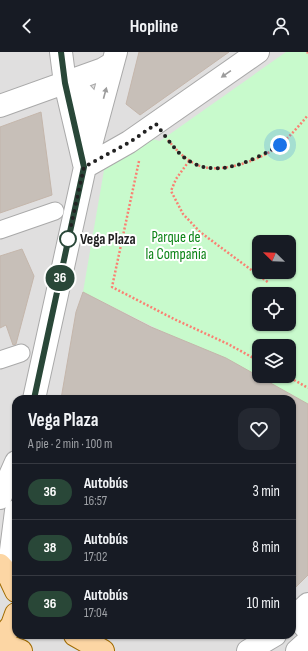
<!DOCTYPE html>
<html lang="es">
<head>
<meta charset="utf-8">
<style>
  body { margin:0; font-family:"Sofia Sans Condensed",sans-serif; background:#242831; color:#f1f3f6; height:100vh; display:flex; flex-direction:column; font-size:15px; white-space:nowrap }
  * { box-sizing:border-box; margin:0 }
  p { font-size:13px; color:#9ea1a6 }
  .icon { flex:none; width:22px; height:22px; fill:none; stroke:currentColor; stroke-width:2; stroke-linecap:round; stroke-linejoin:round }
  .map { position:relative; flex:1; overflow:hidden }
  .side { position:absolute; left:12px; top:343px; width:284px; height:244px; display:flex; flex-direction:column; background:#171b24; border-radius:12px; box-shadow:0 1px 3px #0004 }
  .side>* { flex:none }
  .badge { padding:0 8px; border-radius:13px; font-size:14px; line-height:26px }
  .needle { width:26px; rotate:293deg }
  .controls { position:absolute; left:252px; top:183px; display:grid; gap:8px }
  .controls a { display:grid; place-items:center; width:44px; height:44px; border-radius:8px; background:#171b24; box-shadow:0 1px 3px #0004; font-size:20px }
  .you { position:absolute; width:20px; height:20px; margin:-10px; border:3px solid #fff; border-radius:50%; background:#1a73e8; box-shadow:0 0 0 6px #1a73e833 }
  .map>.badge { position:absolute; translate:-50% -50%; box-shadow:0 0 0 2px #fff }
  .round { display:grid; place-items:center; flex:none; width:42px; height:42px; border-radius:12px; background:#242831 }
  .head { display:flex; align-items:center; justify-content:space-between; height:68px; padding:0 16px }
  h1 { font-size:19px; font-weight:700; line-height:30px }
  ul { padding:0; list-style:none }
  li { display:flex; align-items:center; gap:12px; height:56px; padding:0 16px; border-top:1px solid #363941 }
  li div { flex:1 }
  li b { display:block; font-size:15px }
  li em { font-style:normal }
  li .badge { min-width:44px; font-weight:700; text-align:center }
  header { display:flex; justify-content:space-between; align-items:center; height:52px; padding:0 16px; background:#171b24; font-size:18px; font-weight:700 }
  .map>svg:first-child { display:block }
  .residential { fill:#e0dfdf; fill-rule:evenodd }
  .park { fill:#c8facc; fill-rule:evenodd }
  .building { fill:#c7bfb8; stroke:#c4b6ab }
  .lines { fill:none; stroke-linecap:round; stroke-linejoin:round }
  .pedestrian-casing { stroke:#a9a9a9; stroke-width:19 }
  .minor-casing { stroke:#a9a9a9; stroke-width:24 }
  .primary-casing { stroke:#a06b00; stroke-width:24 }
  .path { stroke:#fa8072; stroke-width:2.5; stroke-dasharray:2 2; stroke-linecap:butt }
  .pedestrian { stroke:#fff; stroke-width:17 }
  .minor { stroke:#fff; stroke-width:22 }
  .primary { stroke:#fcd6a4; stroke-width:22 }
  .oneway { fill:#9c9c9c }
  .line-casing { stroke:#fff; stroke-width:9 }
  .line { stroke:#294738; stroke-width:6 }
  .walk { stroke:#222; stroke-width:4; stroke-dasharray:0 7.2 }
  .stop-dot { fill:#fff; stroke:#294738; stroke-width:2 }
  .labels { text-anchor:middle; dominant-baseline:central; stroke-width:4; stroke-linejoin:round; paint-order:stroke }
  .park-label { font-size:15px; fill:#0c8416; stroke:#fff }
  .stop-label { font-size:15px; font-weight:bold; fill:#222; stroke:#fff; text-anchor:start }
</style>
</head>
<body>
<header><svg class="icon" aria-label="back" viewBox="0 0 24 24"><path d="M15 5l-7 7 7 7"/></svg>Hopline<svg class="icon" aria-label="person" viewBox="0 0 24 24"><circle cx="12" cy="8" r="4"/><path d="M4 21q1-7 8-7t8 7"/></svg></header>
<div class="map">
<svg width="308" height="599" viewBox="0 0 308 599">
  <rect width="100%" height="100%" fill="#f2efe9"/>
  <path class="residential" d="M0,0H308V599H0ZM259,190H289V220H259ZM259,242H289V272H259ZM259,294H289V324H259ZM16,347H292V583H16Z"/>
  <path class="park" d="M286,0H308V352L83,240L104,118L152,87L160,89ZM259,190H289V220H259ZM259,242H289V272H259ZM259,294H289V324H259Z"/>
  <path class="building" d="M139,0H229L140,63L126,52Z
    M41,60L52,143L0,161V75Z
    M22,197L34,224L16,292L13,293L6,273L0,276V204Z
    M83,240L151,275L226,306L308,352V523L292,539V347H61L76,260Z"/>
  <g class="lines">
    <g class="pedestrian-casing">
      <path id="pedestrian" d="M0,178L55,159
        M0,308L21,301"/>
    </g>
    <g class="minor-casing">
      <path id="minor" d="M61,0L65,31L84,112
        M65,31C87,40 89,49 97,71
        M0,54L103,17L113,11
        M85,115L129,90L258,0
        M34,347L85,115L116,0
        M0,446L16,410
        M8,522L16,459
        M295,564L308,578
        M292,567L308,552
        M248,599L275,583
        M297,599L308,589"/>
    </g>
    <g class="primary-casing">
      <path id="primary" d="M0,513L8,522L16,539
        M75,583L103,599
        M0,588L12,573L16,562
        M0,591L21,599"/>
    </g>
    <path class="path" d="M307,0L308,1
      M168,88C176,98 184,106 195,112C219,124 262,108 281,92C291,83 300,73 308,63
      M139,109L112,235L174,267L228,292L259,309
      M189,109L176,127L171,139L183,162L200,180L269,231
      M287,324L308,336"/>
    <use href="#pedestrian" class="pedestrian"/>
    <use href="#minor" class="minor"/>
    <use href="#primary" class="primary"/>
  </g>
  <defs><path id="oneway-solid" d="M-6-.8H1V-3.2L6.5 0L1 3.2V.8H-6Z"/></defs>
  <g class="oneway">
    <use href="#oneway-solid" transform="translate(226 22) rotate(145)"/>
    <use href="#oneway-solid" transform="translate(105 41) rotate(-75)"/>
  </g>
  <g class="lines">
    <g class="line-casing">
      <path id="line" d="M34,347L84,115L65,31L61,0"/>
    </g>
    <use href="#line" class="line"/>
    <path class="walk" d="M68,187L84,115L130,90L156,72C165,83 174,98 186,107C216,128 252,109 280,93"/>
  </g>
  <circle class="stop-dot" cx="68" cy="187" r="8"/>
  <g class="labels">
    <g class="park-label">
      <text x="176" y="185">Parque de<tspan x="176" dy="17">la Compañía</tspan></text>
    </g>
    <g class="stop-label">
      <text x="80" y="187">Vega Plaza</text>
    </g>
  </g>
</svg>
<div class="controls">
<a><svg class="needle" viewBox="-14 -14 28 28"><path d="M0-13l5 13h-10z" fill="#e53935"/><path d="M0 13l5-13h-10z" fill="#9ea1a6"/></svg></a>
<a><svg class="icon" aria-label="locate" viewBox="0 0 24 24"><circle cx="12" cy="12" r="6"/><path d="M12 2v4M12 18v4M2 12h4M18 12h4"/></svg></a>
<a><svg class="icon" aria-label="layers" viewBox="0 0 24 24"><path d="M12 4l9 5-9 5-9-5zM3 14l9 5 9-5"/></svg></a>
</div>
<div class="you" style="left:280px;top:93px"></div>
<b class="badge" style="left:60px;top:226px;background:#294738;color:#fff">36</b>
<section class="side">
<div class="head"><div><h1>Vega Plaza</h1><p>A pie · 2 min · 100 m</p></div><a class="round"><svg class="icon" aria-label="heart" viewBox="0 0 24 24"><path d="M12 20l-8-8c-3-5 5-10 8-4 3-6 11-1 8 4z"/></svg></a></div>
<ul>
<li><span class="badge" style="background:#294738;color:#fff">36</span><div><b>Autobús</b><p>16:57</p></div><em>3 min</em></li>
<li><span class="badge" style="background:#294738;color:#fff">38</span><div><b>Autobús</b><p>17:02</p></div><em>8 min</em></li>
<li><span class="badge" style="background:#294737;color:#fff">36</span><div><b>Autobús</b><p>17:04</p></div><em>10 min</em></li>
</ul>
</section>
</div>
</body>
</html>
